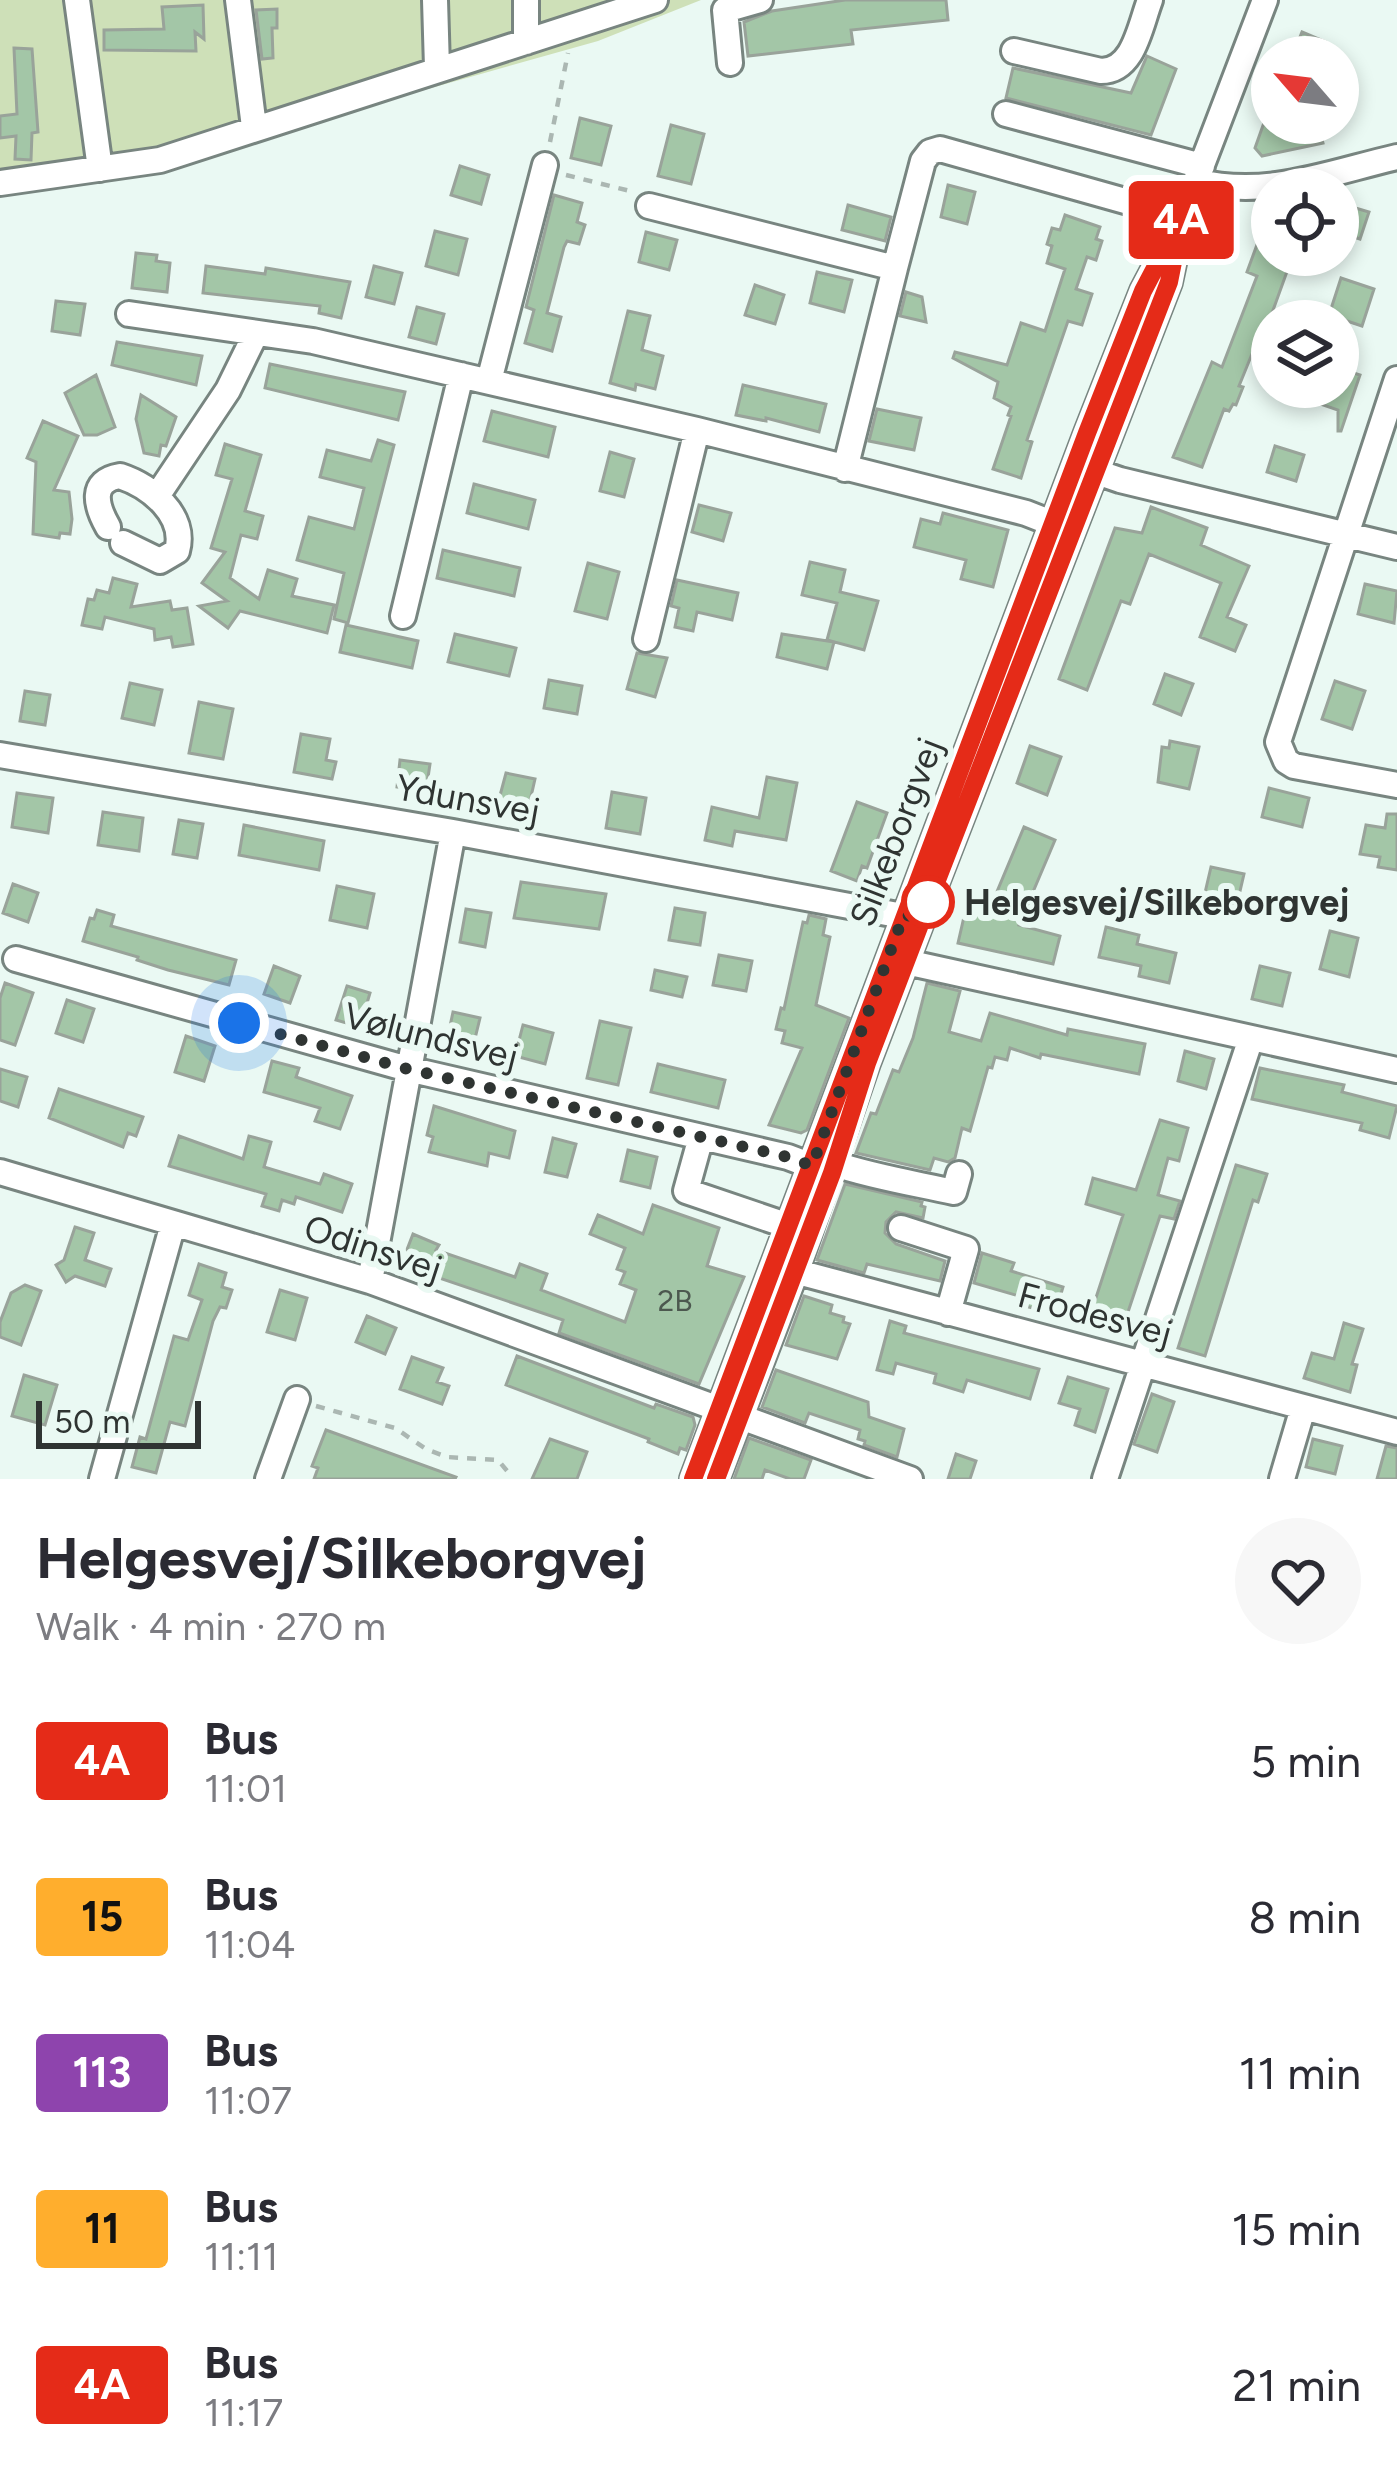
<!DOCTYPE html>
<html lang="en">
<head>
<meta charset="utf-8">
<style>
  body { margin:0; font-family:Figtree,sans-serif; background:#f7f7f7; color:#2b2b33; height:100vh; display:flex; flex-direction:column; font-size:45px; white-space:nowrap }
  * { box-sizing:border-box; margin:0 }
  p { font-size:39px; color:#7c7c81 }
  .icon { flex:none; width:66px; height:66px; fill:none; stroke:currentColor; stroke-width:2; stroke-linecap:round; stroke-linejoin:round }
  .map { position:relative; height:1479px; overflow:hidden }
  .sheet { display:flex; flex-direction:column; background:#fff; flex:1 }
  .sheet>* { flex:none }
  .badge { padding:0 24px; border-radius:9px; font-size:42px; line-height:78px }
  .needle { width:78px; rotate:298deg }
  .fabs { position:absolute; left:1251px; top:36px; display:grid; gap:24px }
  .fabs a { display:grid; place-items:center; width:108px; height:108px; border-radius:50%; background:#fff; box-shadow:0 6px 18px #0003; font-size:60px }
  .scale { position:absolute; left:36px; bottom:30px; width:165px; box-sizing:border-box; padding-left:12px; border:6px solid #2f3432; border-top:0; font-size:33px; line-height:42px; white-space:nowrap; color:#2f3432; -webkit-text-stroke:9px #eaf9f3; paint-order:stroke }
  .you { position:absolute; width:60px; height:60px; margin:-30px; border:9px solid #fff; border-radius:50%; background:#1a73e8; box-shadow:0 0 0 18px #1a73e833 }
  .map>.badge { position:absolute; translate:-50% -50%; box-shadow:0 0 0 6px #fff }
  .round { display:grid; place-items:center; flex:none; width:126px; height:126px; border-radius:63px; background:#f7f7f7 }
  .summary { display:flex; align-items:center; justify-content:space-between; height:204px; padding:0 36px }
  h1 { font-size:57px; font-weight:700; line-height:90px }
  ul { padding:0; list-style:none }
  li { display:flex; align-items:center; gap:36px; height:156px; padding:0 36px }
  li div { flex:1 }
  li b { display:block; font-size:45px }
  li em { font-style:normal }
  li .badge { min-width:132px; font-weight:700; text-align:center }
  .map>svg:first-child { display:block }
  .green { fill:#cee0b8 }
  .building { fill:#a3c6a7; stroke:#99a39a; stroke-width:3 }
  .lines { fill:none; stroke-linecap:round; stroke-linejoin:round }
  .minor-casing { stroke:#788580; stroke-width:30 }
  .path { stroke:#abb7b2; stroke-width:4.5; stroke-dasharray:9 9; stroke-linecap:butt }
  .minor { stroke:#fff; stroke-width:24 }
  .line-casing { stroke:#fff; stroke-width:27 }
  .line { stroke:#e52b18; stroke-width:18 }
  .walk { stroke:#2f3432; stroke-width:12; stroke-dasharray:0 21.6 }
  .stop-dot { fill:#fff; stroke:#e52b18; stroke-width:6 }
  .labels { text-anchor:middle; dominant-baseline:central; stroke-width:12; stroke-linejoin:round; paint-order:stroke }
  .number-label { font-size:30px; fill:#4c584f }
  .street-label { font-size:36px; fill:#2f3432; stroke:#eaf9f3 }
  .stop-label { font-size:36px; font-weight:bold; fill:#2f3432; stroke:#eaf9f3; text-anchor:start }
</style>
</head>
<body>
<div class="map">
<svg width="1397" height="1479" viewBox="0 0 1397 1479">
  <rect width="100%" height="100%" fill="#eaf9f3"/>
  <path class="green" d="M0,0H701L598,41L158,165L0,190Z"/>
  <path class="building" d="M845,0H946L948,20L851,30L853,44L748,56L744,22L772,11Z
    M203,5L204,39L195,32L196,51L104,50V30L164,29L162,7Z
    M277,9V28H272L273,58L262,59L256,10Z
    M1302,32L1326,42L1320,57H1292Z
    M14,48L32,49L38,132L32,133L31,160L15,159L16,136L0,138V116L17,114Z
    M1147,56L1176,69L1151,135L1006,98L1013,68L1131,93Z
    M1266,117L1272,123H1318L1323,143L1262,156L1255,148Z
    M580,118L611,126L601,165L571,158Z
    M671,125L704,134L691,184L658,176Z
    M460,166L489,175L481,204L451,195Z
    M948,185L975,192L967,224L941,217Z
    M554,195L582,203L577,222L585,225L579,244L567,241L564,247L547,313L561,317L552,351L525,343L534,310L526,307Z
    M1342,204L1369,212L1360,239L1338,232Z
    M848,205L891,217L885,241L842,230Z
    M1270,209L1272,255H1293L1272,313L1278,315L1272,321L1264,352L1254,349L1239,386L1243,387L1236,405L1233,404L1229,411L1224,409L1202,467L1173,457L1212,362L1222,367L1257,276L1247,272Z
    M1065,215L1100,227L1096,239L1102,241L1096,260L1087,257L1076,289L1092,294L1082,325L1068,321L1027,440L1032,442L1021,478L993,469L1011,416L1008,415L1011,407L994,398L998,382L953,358L955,352L1007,365L1021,323L1045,331L1065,269L1047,263L1052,246L1047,244L1052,228L1060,230Z
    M435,231L467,239L458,275L426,266Z
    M646,232L677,240L669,270L639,262Z
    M136,253L157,255L156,261L170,263L167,292L132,288Z
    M206,266L265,274L266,268L350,282L341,318L319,313L320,306L203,293Z
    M374,266L402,273L394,304L366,297Z
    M817,272L852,280L844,312L810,303Z
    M1341,278L1374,289L1362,326L1329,315Z
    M755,285L784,295L775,324L745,315Z
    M906,292L922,297L926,322L900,316Z
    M56,301L85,304L80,335L52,331Z
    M417,307L444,314L436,344L409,337Z
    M628,311L650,316L642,350L663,356L655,389L636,384L635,390L610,383Z
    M117,342L202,356L196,385L112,365Z
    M270,364L405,392L398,420L265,388Z
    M1338,368L1360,375L1341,431H1338V410L1280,390L1281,387H1338Z
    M96,375L115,427L97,435H84L65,393Z
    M743,385L826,404L819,432L766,418V421L736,415Z
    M141,395L176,417L166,446L161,445L159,456L144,453L136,419Z
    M877,409L921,418L914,450L869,441Z
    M492,411L555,427L548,457L484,441Z
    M43,421L78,436L54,490L69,492L72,519L70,534L60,533L59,538L33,534L36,462L27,458Z
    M378,440L394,445L348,623L334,619L344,573L297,560L309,517L354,529L364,488L320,477L327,450L371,461Z
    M225,444L261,455L245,511L263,516L257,539L241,535L230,578L259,599L268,570L297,579L292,596L334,605L327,633L240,611L228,628L199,606L227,601L202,583L225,552L211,548L232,479L216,475Z
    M1275,446L1304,455L1296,481L1267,472Z
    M610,452L634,459L624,497L600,491Z
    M474,484L535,500L528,529L467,513Z
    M699,505L731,513L723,541L692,532Z
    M1151,507L1207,528L1201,545L1249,566L1227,617L1246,625L1235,651L1200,637L1221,583L1149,554L1130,604L1121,601L1087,690L1059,679L1115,528L1142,533Z
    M943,513L1008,530L993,587L961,579L966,560L914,547L921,519L940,524Z
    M443,550L520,568L514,596L437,578Z
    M810,562L845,570L840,592L878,601L864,650L827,640L837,603L802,595Z
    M588,563L619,572L607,619L575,611Z
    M113,578L137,584L131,607L170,601L172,610L187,608L193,644L173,647L171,637L155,640L154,629L105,617L102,629L82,625L88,599L94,600L97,590L109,593Z
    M677,580L738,593L732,620L697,612L693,631L675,627L679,608L671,606Z
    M1365,584L1397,591L1394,623L1358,614Z
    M346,625L418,641L412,668L340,652Z
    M455,634L516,648L509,676L448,662Z
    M782,634L834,642L827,669L777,657Z
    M637,653L667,658L655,697L627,689Z
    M1165,674L1193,684L1181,715L1154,704Z
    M549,680L582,686L577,714L544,708Z
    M1335,681L1365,691L1352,729L1322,719Z
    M130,683L162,690L154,725L122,718Z
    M25,691L50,695L45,725L20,721Z
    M199,702L233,709L223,759L189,753Z
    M301,734L330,739L326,760L336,762L332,779L294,772Z
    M1170,741L1199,747L1189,789L1158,782L1162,747L1169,748Z
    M1030,746L1061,757L1047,795L1017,783Z
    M400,760L430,764L426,791L397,787Z
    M506,773L535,779L528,810L498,803Z
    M767,777L797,783L786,840L735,831L732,846L705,840L712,807L759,818Z
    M1269,788L1309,798L1302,827L1262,817Z
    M612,792L646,798L640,834L606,828Z
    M17,793L53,798L48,833L12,827Z
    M857,802L887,813L867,868L862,866L857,881L831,871Z
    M103,812L143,818L139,851L98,845Z
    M1387,814H1397V870L1378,867L1380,857L1360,854L1366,825L1385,828Z
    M179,820L203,824L197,858L173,854Z
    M244,825L324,841L319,870L239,855Z
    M1024,827L1055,840L1019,925L1060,936L1053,964L958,943L966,908L988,913Z
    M1211,867L1244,874L1237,904L1204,897Z
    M521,882L606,894L599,929L514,918Z
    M13,884L38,893L28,922L3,913Z
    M337,886L374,894L367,928L330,920Z
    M675,908L705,913L700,945L669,940Z
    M466,909L491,913L485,947L460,942Z
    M97,910L114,915L111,926L236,960L229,985L168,970L137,960L138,957L83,941L90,918L94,919Z
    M809,915L826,919L823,935L830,937L816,1005L849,1018L807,1130L801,1133L769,1125L802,1048L782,1043L785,1031L776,1029L781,1008L784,1009L803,922L807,923Z
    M1106,927L1139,935L1137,944L1176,953L1169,983L1139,976L1141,966L1099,957Z
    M1330,931L1358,938L1349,977L1320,969Z
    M719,955L752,961L746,991L713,985Z
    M274,966L300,976L290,1003L264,994Z
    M1260,966L1290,973L1282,1006L1252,999Z
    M655,970L687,977L682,997L651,990Z
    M5,983L33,993L15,1045L0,1040V998Z
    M927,983L960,991L949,1032L981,1041L990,1013L1067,1035L1068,1029L1145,1044L1139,1074L1041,1054L1040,1058L1010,1048L1007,1060L995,1057L992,1068L988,1067L970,1131L962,1128L955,1158L948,1162L934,1158L930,1170L856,1153L871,1113L876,1114L893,1070L899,1072L913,1038Z
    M347,986L370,993L360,1027L336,1020Z
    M67,1000L94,1009L83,1042L56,1033Z
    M453,1012L480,1018L472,1051L446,1045Z
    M600,1021L631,1028L618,1085L587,1078Z
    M523,1025L553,1033L545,1064L515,1056Z
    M186,1036L215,1046L204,1081L175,1072Z
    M1185,1051L1214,1059L1206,1089L1178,1081Z
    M272,1061L299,1068L296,1077L352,1096L340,1129L315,1121L320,1108L264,1092Z
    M658,1064L725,1080L718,1108L651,1092Z
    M1260,1068L1344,1085L1342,1092L1397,1106L1389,1138L1360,1130L1362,1123L1252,1099Z
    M0,1069L27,1077L18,1107L0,1101Z
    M59,1089L143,1117L136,1136L128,1133L123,1147L49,1118Z
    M434,1106L515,1131L509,1158L489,1153L487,1166L429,1152L433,1137L427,1135Z
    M1160,1120L1188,1128L1179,1161L1168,1158L1158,1195L1180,1201L1174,1219L1160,1216L1122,1330L1089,1319L1123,1215L1086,1204L1093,1178L1136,1190Z
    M179,1136L243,1159L249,1136L271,1142L264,1167L320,1184L324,1174L352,1184L342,1212L296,1197L294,1204L282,1200L279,1211L262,1206L266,1194L169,1166Z
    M553,1138L576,1144L567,1177L545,1172Z
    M628,1150L657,1157L650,1188L621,1181Z
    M1236,1165L1267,1174L1258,1202L1253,1200L1205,1356L1178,1348Z
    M845,1184L922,1202L921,1206L925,1207L923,1218L896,1212L886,1222L885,1233L896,1244L945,1261L940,1281L867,1264L864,1273L817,1260Z
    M653,1205L719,1228L707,1266L744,1277L699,1384L559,1333L563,1320L401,1265L413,1234L439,1245L436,1250L515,1277L520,1264L547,1274L541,1290L625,1322L636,1290L620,1284L625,1272L617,1269L625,1248L590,1234L598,1215L643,1234Z
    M75,1227L94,1233L85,1260L111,1269L105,1286L75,1276L66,1282L56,1265L64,1260Z
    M982,1253L1014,1263L1011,1271L1063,1287L1055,1314L1017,1304L1019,1296L974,1283Z
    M199,1264L226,1273L222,1287L232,1290L226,1308L220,1307L213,1321L185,1426L170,1422L156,1473L132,1467L140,1437L146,1439L174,1336L188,1340L202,1300L189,1295Z
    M25,1285L41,1291L21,1345L0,1337V1322L11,1293Z
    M280,1290L307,1298L295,1340L267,1332Z
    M804,1296L832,1305L830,1313L844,1317L843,1322L850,1324L837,1359L786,1345Z
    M367,1316L396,1328L385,1354L356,1342Z
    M890,1321L906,1326L904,1333L1039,1369L1030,1399L967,1380L963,1392L934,1383L936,1374L896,1363L893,1374L877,1370Z
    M1344,1323L1363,1329L1352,1364L1357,1365L1350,1392L1304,1378L1312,1353L1334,1359Z
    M517,1356L654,1408L656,1404L693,1417L695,1425L686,1450L680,1448L678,1454L648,1442L649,1439L506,1385Z
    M412,1357L443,1368L437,1382L449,1386L442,1404L400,1389Z
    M776,1370L868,1402L869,1417L904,1429L897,1457L864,1445L865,1441L858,1439L860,1430L809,1413L805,1423L762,1407Z
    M24,1375L57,1385L45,1425L12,1416Z
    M1068,1377L1108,1389L1095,1432L1075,1425L1080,1409L1059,1403Z
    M1152,1394L1174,1402L1157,1452L1134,1444Z
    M326,1430L456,1477L455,1479H314L318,1468L312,1466Z
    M749,1438L811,1460L804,1479H790L765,1470L762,1479H734Z
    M550,1439L587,1452L577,1479H532Z
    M1313,1439L1342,1446L1335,1474L1306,1467Z
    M1386,1446L1397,1448V1479H1377Z
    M956,1454L976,1461L970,1479H948Z"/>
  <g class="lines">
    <g class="minor-casing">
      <path id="minor" d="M77,0L100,169
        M238,0L254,127
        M435,0L437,68
        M526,0V42
        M1014,51L1101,71C1134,71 1140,26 1150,0
        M730,63L725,10L760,0
        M1006,114L1202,166
        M1196,181C1266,199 1328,173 1397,157
        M0,183L160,160L655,0
        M649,206L895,268L845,469
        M895,268L923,161L930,152L940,149L1182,217
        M129,314L313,341L697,430L1026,513L1067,529
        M1397,379L1278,742L1286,761L1294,766L1397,785
        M489,381L545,165
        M1085,468L1120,480L1397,547
        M157,496L228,390L256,333
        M108,527C96,506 89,481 120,476C150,486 187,515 177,551L160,561L123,543
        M403,616L461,375
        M646,639L697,430
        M0,755L453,832L919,919
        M16,959L408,1069L788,1157L825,1171
        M906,962L1397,1070
        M701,1137L686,1191L789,1226
        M835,1164C874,1177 913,1183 954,1192L959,1174
        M0,1172L370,1281L910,1479
        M901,1228L966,1249L948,1313
        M779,1267L1397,1432
        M370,1281L453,832
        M102,1479L173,1224
        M268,1479L297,1399
        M693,1479L1087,433L1143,291L1182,217L1265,0
        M716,1479L795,1273L867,1063L937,880L1169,282L1176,249
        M1105,1479L1251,1038
        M1282,1479L1303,1408"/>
    </g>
    <path class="path" d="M550,142L568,53
      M566,175L630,191
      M316,1406L395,1428L426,1449L447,1457L498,1460L508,1472L509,1479"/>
    <use href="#minor" class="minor"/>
  </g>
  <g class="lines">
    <g class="line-casing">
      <path id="line" d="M693,1479L1087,433L1143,291L1182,217L1169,282L937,880L867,1063L832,1173L716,1479"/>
    </g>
    <use href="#line" class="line"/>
    <path class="walk" d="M239,1023L408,1069L788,1157L812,1166L904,914L922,920L928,902"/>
  </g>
  <circle class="stop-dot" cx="928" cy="902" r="24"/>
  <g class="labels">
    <g class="number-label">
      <text x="675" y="1300">2B</text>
    </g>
    <g class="street-label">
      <text transform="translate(468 799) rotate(10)">Ydunsvej</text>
      <text transform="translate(896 832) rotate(-69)">Silkeborgvej</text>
      <text transform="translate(431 1036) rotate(14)">Vølundsvej</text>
      <text transform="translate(373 1248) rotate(18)">Odinsvej</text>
      <text transform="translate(1095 1314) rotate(15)">Frodesvej</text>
    </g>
    <g class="stop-label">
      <text x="964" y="902">Helgesvej/Silkeborgvej</text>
    </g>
  </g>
</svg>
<div class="fabs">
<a><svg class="needle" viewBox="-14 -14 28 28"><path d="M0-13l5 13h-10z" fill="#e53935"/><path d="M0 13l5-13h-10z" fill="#7c7c81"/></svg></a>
<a><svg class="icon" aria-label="locate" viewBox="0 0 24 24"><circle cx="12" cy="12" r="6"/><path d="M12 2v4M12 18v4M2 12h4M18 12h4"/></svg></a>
<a><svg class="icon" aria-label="layers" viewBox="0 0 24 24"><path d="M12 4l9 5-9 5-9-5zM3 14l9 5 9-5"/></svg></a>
</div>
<div class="scale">50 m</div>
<div class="you" style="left:239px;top:1023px"></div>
<b class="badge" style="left:1181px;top:220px;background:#e52b18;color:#fff">4A</b>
</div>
<section class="sheet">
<div class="summary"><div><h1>Helgesvej/Silkeborgvej</h1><p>Walk · 4 min · 270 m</p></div><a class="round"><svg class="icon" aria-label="heart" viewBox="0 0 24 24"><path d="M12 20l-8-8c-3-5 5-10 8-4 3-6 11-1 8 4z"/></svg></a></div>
<ul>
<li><span class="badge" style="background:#e52b18;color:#fff">4A</span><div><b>Bus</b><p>11:01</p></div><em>5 min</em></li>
<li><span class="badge" style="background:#ffae2d;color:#111">15</span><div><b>Bus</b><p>11:04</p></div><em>8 min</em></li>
<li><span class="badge" style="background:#8e44ad;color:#fff">113</span><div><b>Bus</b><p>11:07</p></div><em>11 min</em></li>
<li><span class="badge" style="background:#ffae2d;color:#111">11</span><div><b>Bus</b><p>11:11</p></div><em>15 min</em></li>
<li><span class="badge" style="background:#e52b18;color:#fff">4A</span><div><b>Bus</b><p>11:17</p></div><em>21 min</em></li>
</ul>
</section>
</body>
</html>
